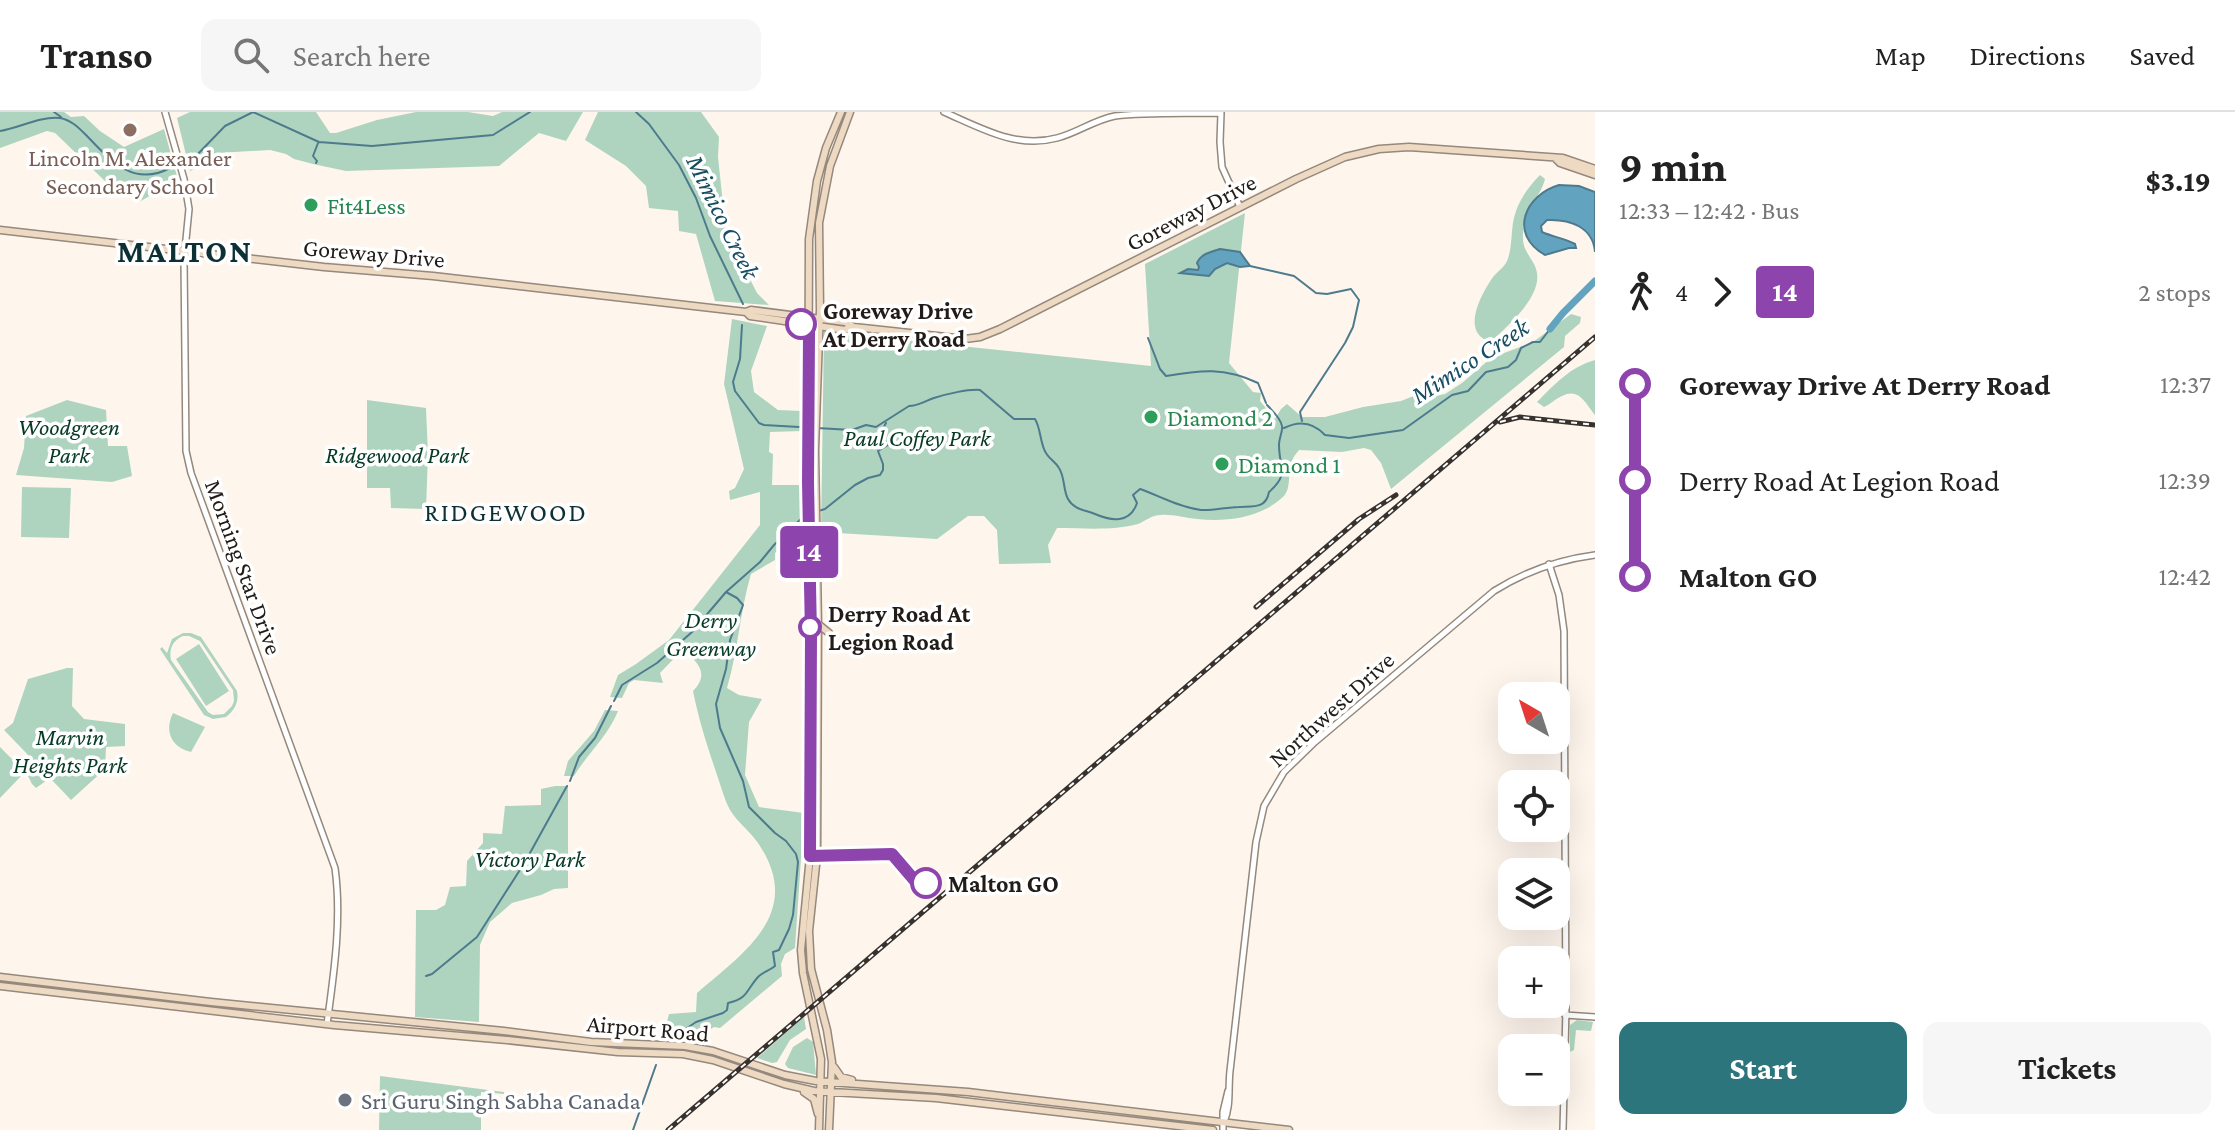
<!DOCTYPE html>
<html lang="en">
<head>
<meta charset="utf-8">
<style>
  body { margin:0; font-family:"Crimson Pro",serif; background:#f6f6f6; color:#222; height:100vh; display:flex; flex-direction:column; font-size:30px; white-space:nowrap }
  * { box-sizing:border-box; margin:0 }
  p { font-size:26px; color:#767676 }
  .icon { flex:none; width:44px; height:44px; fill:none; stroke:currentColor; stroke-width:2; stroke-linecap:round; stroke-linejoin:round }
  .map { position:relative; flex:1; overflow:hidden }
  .side { display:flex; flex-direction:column; background:#fff; width:640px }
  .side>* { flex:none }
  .badge { padding:0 16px; border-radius:6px; font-size:28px; line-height:52px }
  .needle { width:52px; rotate:321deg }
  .tools { position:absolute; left:1498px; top:570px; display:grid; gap:16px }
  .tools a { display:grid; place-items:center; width:72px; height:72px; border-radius:16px; background:#fff; box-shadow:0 8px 32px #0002; font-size:40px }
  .map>.badge { position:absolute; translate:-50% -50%; box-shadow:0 0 0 4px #fff }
  .legs { display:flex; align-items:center; gap:12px; height:88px; padding:0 24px; font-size:26px }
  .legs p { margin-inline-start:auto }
  .head { display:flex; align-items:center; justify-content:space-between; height:136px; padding:0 24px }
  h1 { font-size:44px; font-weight:700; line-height:60px }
  .button { display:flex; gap:16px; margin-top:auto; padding:16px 24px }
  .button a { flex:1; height:92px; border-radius:16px; background:#2c757d; color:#fff; font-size:32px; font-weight:700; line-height:92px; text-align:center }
  .button a+a { background:#f6f6f6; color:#222 }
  ul { padding:0 24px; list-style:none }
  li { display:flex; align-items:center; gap:28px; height:96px; font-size:30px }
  li i { display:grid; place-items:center; width:12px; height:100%; margin:0 10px; background:currentColor }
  li i::after { content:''; width:20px; height:20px; margin:-10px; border:6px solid; border-radius:50%; background:#fff }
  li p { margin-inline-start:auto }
  li:first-child i { background:linear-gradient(#0000 50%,currentColor 0) }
  li:last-child i { background:linear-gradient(currentColor 50%,#0000 0) }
  header { display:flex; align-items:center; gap:48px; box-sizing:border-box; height:112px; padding:0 40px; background:#fff; border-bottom:2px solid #e0e0e0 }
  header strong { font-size:38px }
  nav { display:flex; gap:44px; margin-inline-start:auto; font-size:28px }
  .search { width:560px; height:72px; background:#f6f6f6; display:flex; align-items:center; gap:20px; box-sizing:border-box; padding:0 28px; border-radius:16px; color:#767676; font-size:30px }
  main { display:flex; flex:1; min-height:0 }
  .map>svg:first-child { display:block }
  .green { fill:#aed4bf; fill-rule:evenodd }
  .water { fill:#62a3bf; stroke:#4e7a8d; stroke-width:2 }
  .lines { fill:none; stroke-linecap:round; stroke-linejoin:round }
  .stream { stroke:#4e7a8d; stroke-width:2 }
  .river { stroke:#62a3bf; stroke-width:7 }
  .tertiary-casing { stroke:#95887c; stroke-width:8 }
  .secondary-casing { stroke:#95887c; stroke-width:9 }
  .tertiary { stroke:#fff; stroke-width:5 }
  .secondary { stroke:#eed9c3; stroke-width:6 }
  .rail-casing { stroke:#37322d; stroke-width:5 }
  .rail { stroke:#fff; stroke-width:2; stroke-dasharray:6; stroke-linecap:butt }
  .line-1-casing { stroke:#fff; stroke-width:18 }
  .line-1 { stroke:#8e44ad; stroke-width:12 }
  .education-dot { fill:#8d6e63; stroke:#fff; stroke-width:3 }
  .leisure-dot { fill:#2e9e5b; stroke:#fff; stroke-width:3 }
  .stop-1-dot { fill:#fff; stroke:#8e44ad; stroke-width:4 }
  .worship-dot { fill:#6b7280; stroke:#fff; stroke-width:3 }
  .labels { text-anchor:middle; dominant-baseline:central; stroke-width:7; stroke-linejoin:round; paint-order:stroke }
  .education-label { font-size:24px; fill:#785e54; stroke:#fff }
  .leisure-label { font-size:24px; fill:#27864d; stroke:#fff; text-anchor:start }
  .street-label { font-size:24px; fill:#211c17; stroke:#fff }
  .stop-label { font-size:24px; font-weight:bold; fill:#211c17; stroke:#fff; text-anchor:start }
  .park-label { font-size:24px; font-style:italic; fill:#063a25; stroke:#fff }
  .worship-label { font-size:24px; fill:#5b616d; stroke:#fff; text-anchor:start }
  .water-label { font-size:26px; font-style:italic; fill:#174d62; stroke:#fff }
  .neighbourhood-label { font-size:26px; letter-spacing:2px; fill:#0d3034; stroke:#fff }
  .district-label { font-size:32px; font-weight:bold; letter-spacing:2px; fill:#0d3034; stroke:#fff }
</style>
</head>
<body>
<header>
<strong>Transo</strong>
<div class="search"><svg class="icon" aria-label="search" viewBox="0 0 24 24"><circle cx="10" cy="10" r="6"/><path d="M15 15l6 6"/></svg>Search here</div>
<nav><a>Map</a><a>Directions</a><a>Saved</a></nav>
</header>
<main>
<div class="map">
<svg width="1595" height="1018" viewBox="0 0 1595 1018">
  <rect width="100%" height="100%" fill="#fef6ed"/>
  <path class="green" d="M0,0H64L71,5L84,4L100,19L124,35L164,17L178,68L139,90L106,70L55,21L47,19L0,36Z
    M190,0H316L330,21H336L377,8L416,0H468L493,4L502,0H583L566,29L539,21L499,54L346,59L313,52L294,47L286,42L270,38L217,41V54H203L190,59L177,6Z
    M598,0H701L719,25L718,45L726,120L757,181L769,193L715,189L696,122L679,119L678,99L649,96L646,74L626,54L585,28Z
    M1540,63L1545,67C1541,84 1527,94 1524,112C1521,134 1524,135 1534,152C1549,180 1509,212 1491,230C1461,222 1479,186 1491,168C1495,161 1504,156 1507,149C1512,137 1511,123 1513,111C1516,92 1527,76 1540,63Z
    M1245,101L1229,251L1253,280L1261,281L1260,289L1275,307L1281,297L1287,292L1302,305H1325L1363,295L1401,289L1416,283L1433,284L1445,282L1462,271L1491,246L1533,230L1571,202L1581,205L1580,211L1565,224L1564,235L1391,377L1381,351L1371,338L1364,336L1342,340L1299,338C1296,342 1293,345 1292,349C1287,359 1292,375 1284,384C1261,406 1228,410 1197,407C1185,406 1172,402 1161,403C1151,403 1146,409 1138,412C1113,419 1083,416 1057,416L1048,433L1051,451L999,452L997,418L984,404H968L937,427L821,420L824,219C933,232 1042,242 1151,254L1145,152Z
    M732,207L767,214L751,259L754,280L778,298L802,299L803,319L770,320L769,340L773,342L772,373H801L802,411L775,441V448L751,462C740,499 738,539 727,576L739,583L762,587L749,610L745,663L759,695L804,701L795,836L785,842L781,852L782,864L720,916L714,915L697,926L663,925L669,902L696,900L697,881C745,840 805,800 758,731C750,719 737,710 730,698C725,689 722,678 719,669C709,639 699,610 693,579C710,562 698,549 682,538L660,561L663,571L634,568L629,571L622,586L610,585L618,563L636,552L669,528L760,413V380L730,388L729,379L735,376L744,357L724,272Z
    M1595,248V303C1586,292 1579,275 1562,284C1555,287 1551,292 1544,295L1537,290C1555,272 1570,255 1595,248Z
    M67,288L106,298L108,334H127L132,364L112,370L16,363L24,336L26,304Z
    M367,288L426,296L428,342L426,397L391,396L390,376H367Z
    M22,375L71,376L69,426L21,425Z
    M183,521H191L201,525L237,579C239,590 235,598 226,605L213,607L204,603L160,537L162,535L167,541L172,527ZM183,524H189L200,529L233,578L234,589L232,594L224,602L213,603L208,600L171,548C169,537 172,529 183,524Z
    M199,532L229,579L206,594L176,547Z
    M67,556H73L72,594L84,607L125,612V634L106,635L105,657L71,688L50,666L36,676L32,672L27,662L32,647L4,618L13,611L28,567Z
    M605,598L618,599C608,624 588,641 574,664H564L568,649L594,619Z
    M173,601L205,615L191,640C171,635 164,619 173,601Z
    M0,635L25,660L0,686Z
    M555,674H568V776L554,777L541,783L512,791L490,810L480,833L479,910L415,905L416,798H436L445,793L450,775L466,774L467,749L483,731V721L502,722L505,694L541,693V677Z
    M804,905L806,917L790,928L777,950L772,951L757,946Z
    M1577,908L1593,910L1591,919L1576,918L1574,938L1570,940V913Z
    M807,926L813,930L816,963L788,956L785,952L793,935Z
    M380,964L504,980V982L481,980V1018H379Z"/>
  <path class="water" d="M1559,73L1579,74L1595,80V140C1593,115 1570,107 1547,108L1541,114L1542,120C1553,125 1564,126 1575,132L1576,136H1569L1545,143C1508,122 1525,83 1559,73Z
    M1220,137L1240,140L1250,154L1240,155L1227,151L1215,157L1209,164L1180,161L1188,157L1198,158L1199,155L1197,151C1201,142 1210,140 1220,137Z"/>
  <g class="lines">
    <path class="stream" d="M54,0L61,5
      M636,0L649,12L679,53L696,86L710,124L743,192
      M0,19C20,16 39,4 60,6C71,8 78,15 86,23C109,47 133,76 170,56
      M189,48L194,46L225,14L253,0L319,30L372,34L493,23L530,0
      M316,51L317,49L313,44L318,31
      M1250,154L1294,164L1316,181L1327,182L1351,177L1359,188L1353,215L1345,231L1300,300L1302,309
      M742,213L740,247L733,270L735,279L759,311L764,313L852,318L866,313L876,315L909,294C918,294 925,289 934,286C946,282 968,277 980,278L1014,307H1035C1040,315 1040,327 1044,337C1047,346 1054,348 1059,356C1065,365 1063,378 1068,387C1074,398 1086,398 1095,402C1111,409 1130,412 1137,391L1133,383L1140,377C1160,384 1178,395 1201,398C1212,399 1227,395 1239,395C1253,394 1266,397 1269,380C1290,362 1279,356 1279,333C1279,326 1283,319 1282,314C1281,307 1272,298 1267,293
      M1148,226L1160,257L1166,264C1201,258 1224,255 1258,271L1266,291
      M1284,316C1300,308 1313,310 1325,323L1349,326L1403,318L1452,283L1468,279L1486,260L1508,255L1516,248L1521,236L1533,230H1540L1550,217
      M614,589L622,573L657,551L692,520L726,480L760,450L774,433L805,403L825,397L855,373L868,366L880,363L883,358V352L878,339L888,333L880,322L886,311
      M570,669L579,645L595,626L611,594
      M426,864L432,862L477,825L525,750L567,674
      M671,927L696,910L723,901L727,898L728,891C749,886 746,878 758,865C763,860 769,859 775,854L773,840L779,838L789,817L793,803L798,750L796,742L786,729L775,721L749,695L743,669L720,616L716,592L726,557L730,528L743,493L737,486L726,480
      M633,1018L656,953"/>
    <path class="river" d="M1550,217L1563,201L1595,169"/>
    <g class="tertiary-casing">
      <path id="tertiary" d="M165,0L184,67L189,97L184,148L186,339L191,361L335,756C342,807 334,861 327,912
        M944,0C981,16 1016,37 1057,26C1077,21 1094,8 1115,4C1149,0 1187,2 1221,1L1220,30L1222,55L1240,95
        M1549,452L1559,483L1564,519L1566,896L1563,1018
        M1565,903L1595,905
        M1224,1010C1231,994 1228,977 1230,959L1256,730L1264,694L1284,660L1315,630L1494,479C1526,459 1557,448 1595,443
        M1223,1018V1000L1228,979"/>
    </g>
    <g class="secondary-casing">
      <path id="secondary" d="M1555,46L1560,51L1595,63
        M0,118L324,155L433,164L746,200L751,198L845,210L854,215L965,227L980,225L1000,217L1296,67L1345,45L1379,37L1409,35L1563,46L1595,57
        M746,200L750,204L845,218L851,214
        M818,512L829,521
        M0,865L211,890L504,919L591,930L685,934L713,939L785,963L816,969L968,980L1289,1018
        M0,874L334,913L507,928L618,940L683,942L713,948L784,972L814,979L936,986L1213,1018
        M834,955L841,965L852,968
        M804,980L814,987L818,1002
        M819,1018L821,947L803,861L801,838L810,744L811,523L808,370L809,127L817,69L826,36L841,0
        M829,1018L832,950L827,918L811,857L809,819L817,744L818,512L815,338L820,198L819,111L830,54L850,0"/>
    </g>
    <use href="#tertiary" class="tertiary"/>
    <use href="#secondary" class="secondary"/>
    <g class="rail-casing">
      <path id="rail" d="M1500,310L1520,305L1595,313
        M1256,495L1359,407L1396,383
        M668,1018L1595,225"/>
    </g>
    <use href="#rail" class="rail"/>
  </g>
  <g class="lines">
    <g class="line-1-casing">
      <path id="line-1" d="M801,212L809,213V223L808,370L811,523L810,744L892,742L916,770L926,771"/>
    </g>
    <use href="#line-1" class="line-1"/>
  </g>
  <circle class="education-dot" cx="130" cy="18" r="8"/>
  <g class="leisure-dot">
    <circle cx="311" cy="93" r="8"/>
    <circle cx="1151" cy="305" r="8"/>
    <circle cx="1222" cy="352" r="8"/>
  </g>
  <g class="stop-1-dot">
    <circle cx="801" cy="212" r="14"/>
    <circle cx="810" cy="515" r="10"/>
    <circle cx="926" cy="771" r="14"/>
  </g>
  <circle class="worship-dot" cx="345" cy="988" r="8"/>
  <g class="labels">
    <g class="education-label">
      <text x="130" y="45">Lincoln M. Alexander<tspan x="130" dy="28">Secondary School</tspan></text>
    </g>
    <g class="leisure-label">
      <text x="327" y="93">Fit4Less</text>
      <text x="1167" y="305">Diamond 2</text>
      <text x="1238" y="352">Diamond 1</text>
    </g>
    <g class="street-label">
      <text transform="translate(1191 100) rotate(-27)">Goreway Drive</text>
      <text transform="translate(374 141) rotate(5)">Goreway Drive</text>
      <text transform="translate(244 455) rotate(70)">Morning Star Drive</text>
      <text transform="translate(1331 597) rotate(-42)">Northwest Drive</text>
      <text transform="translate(648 916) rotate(5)">Airport Road</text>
    </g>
    <g class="stop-label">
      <text x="823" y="198">Goreway Drive<tspan x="823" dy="28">At Derry Road</tspan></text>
      <text x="828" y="501">Derry Road At<tspan x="828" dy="28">Legion Road</tspan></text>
      <text x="948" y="771">Malton GO</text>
    </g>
    <g class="park-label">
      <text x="69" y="314">Woodgreen<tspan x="69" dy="28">Park</tspan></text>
      <text x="917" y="325">Paul Coffey Park</text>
      <text x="397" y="342">Ridgewood Park</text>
      <text x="711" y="507">Derry<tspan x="711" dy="28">Greenway</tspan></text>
      <text x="70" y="624">Marvin<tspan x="70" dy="28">Heights Park</tspan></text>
      <text x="530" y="746">Victory Park</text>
    </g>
    <g class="worship-label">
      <text x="361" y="988">Sri Guru Singh Sabha Canada</text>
    </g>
    <g class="water-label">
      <text transform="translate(723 105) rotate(64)">Mimico Creek</text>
      <text transform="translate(1470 249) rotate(-33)">Mimico Creek</text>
    </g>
    <g class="neighbourhood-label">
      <text x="506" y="400">RIDGEWOOD</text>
    </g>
    <g class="district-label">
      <text x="185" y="139">MALTON</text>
    </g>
  </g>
</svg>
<div class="tools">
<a><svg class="needle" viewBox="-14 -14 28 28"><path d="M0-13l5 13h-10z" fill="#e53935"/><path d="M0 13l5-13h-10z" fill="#767676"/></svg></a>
<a><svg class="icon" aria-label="locate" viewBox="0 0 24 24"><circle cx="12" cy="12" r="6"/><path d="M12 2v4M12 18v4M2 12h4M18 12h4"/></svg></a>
<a><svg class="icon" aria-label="layers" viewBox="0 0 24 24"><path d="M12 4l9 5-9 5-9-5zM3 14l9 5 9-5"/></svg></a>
<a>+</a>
<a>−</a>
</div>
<b class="badge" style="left:809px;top:440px;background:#8e44ad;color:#fff">14</b>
</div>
<section class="side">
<div class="head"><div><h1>9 min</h1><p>12:33 – 12:42 · Bus</p></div><b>$3.19</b></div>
<div class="legs"><svg class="icon" aria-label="walk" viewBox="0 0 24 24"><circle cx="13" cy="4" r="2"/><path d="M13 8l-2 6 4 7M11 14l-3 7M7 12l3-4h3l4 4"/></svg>4<svg class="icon" aria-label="forward" viewBox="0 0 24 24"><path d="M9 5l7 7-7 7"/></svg><b class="badge" style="background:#8e44ad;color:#fff">14</b><p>2 stops</p></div>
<ul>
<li><i style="color:#8e44ad"></i><b>Goreway Drive At Derry Road</b><p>12:37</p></li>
<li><i style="color:#8e44ad"></i><span>Derry Road At Legion Road</span><p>12:39</p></li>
<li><i style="color:#8e44ad"></i><b>Malton GO</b><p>12:42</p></li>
</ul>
<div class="button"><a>Start</a><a>Tickets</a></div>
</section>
</main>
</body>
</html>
